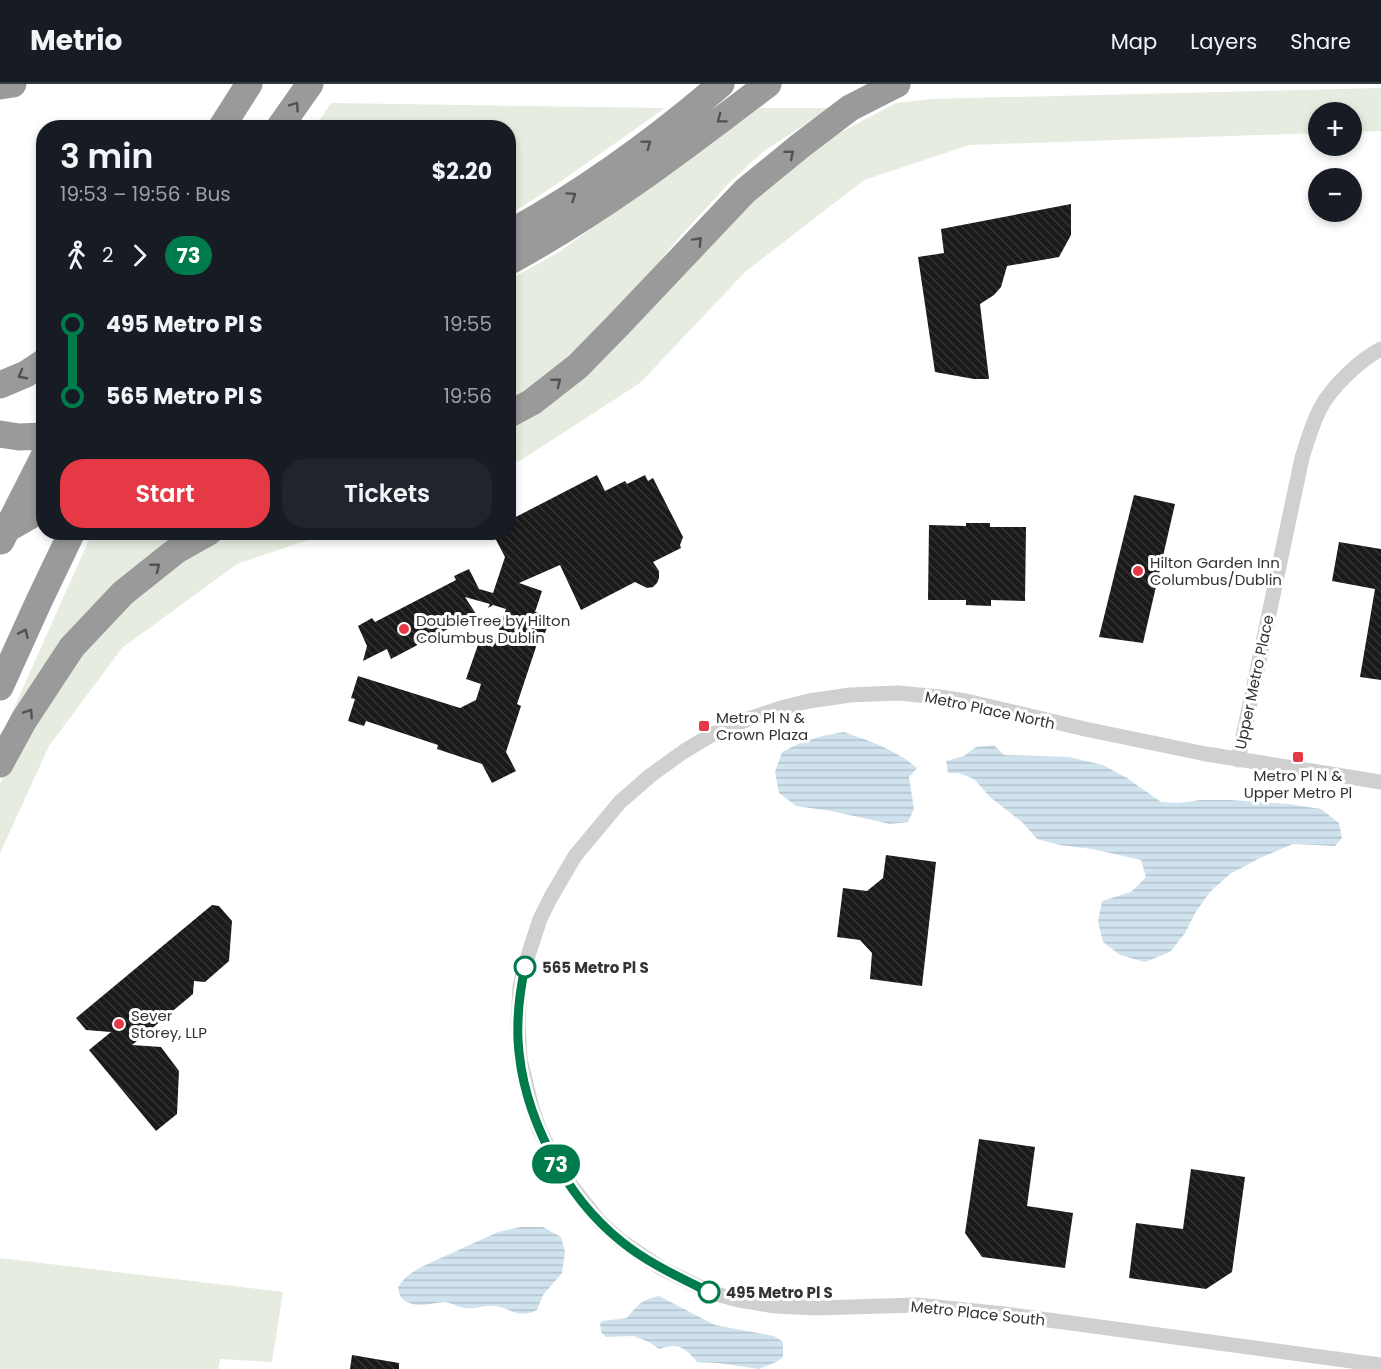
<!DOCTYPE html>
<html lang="en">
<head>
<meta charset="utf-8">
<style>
  body { margin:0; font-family:Poppins,sans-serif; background:#20242c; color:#f1f3f6; height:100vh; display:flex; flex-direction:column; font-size:22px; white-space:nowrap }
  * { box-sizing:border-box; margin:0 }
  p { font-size:20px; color:#9ea1a6 }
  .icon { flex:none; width:33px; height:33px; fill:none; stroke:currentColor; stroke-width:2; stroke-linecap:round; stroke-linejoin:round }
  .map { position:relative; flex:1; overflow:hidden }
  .drawer { position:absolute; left:36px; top:36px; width:480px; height:420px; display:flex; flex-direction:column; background:#171b24; border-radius:24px; box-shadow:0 3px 9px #0003 }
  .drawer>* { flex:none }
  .badge { padding:0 12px; border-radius:20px; font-size:21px; line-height:39px }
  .fabs { position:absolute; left:1308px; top:18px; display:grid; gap:12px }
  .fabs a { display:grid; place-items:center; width:54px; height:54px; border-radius:50%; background:#171b24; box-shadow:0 3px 9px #0003; font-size:30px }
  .map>.badge { position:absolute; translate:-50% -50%; box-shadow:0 0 0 3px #fff }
  .legs { display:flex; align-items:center; gap:9px; height:66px; padding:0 24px; font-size:20px }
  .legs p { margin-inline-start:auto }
  .head { display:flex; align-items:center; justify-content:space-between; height:102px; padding:0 24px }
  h1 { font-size:33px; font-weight:600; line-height:45px }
  .action { display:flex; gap:12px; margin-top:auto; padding:12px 24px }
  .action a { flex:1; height:69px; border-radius:24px; background:#e63946; color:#fff; font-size:24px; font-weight:600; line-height:69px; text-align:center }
  .action a+a { background:#20242c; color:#f1f3f6 }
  ul { padding:0 24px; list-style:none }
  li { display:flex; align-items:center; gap:21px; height:72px; font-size:22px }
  li i { display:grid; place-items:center; width:9px; height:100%; margin:0 8px; background:currentColor }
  li i::after { content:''; width:15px; height:15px; margin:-8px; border:4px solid; border-radius:50%; background:#171b24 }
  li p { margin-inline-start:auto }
  li:first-child i { background:linear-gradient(#0000 50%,currentColor 0) }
  li:last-child i { background:linear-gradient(currentColor 50%,#0000 0) }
  header { display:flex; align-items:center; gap:36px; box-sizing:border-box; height:84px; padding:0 30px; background:#171b24; border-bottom:2px solid #363941 }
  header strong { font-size:28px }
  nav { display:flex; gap:33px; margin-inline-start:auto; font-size:21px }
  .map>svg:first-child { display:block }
  .green { fill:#e6ecdf }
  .water { fill:url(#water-rules) }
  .building { fill:url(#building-back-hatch) }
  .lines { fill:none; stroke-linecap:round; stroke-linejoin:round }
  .street { stroke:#d0d0d0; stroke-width:15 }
  .highway { stroke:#9a9a9a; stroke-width:27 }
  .highway-bridge { stroke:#9a9a9a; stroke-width:27 }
  .oneway { stroke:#525252 }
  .line-1-casing { stroke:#fff; stroke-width:14 }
  .line-1 { stroke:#007b4b; stroke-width:9 }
  .poi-dot { fill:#e63946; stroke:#fff; stroke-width:2 }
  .stop-1-dot { fill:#fff; stroke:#007b4b; stroke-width:3 }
  .labels { text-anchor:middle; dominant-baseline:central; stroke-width:6; stroke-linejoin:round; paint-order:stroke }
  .poi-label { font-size:15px; fill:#333; stroke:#fff; text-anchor:start }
  .street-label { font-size:15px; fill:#333; stroke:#fff }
  .stop-label { font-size:15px; font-weight:bold; fill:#333; stroke:#fff; text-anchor:start }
</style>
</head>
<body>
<header>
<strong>Metrio</strong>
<nav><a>Map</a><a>Layers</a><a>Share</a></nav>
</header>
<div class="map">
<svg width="1381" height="1285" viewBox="0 0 1381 1285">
  <defs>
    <pattern id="water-rules" width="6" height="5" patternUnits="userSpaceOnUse" patternTransform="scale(1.5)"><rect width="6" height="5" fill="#cfe2ee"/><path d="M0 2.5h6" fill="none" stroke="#b2c2cd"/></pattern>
    <pattern id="building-back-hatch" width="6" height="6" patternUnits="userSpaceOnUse" patternTransform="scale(1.5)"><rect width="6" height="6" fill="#1a1a1a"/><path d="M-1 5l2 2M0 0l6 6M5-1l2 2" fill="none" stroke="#333"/></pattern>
  </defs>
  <rect width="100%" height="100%" fill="#fff"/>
  <path class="green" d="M1381,4V47L1352,48V28H1318V49L969,61L864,96L745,188L640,299L521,376L509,381V339L759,107L821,59L896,19L931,15Z
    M331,19H332L665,24L560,98L509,131L508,44L315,43Z
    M760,24H830L764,67L730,98L682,150L595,256L523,311L509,318V196L559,168Z
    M92,449H191L14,635L10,633Z
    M230,449H329L237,480L122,564L49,662L0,769V700L22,656L97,549L139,507L206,459Z
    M0,1174L283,1208L272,1278L220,1275L218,1285H0Z"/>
  <path class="water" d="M844,648C870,657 896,666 917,684L909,693L914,725L908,738L890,740L831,727L796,722L779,709L775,688L782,668L800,659L822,652Z
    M994,661L1004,671L1069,673L1103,681L1127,694L1161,718L1179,719L1200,716H1229L1288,720L1321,725L1339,739L1342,754L1335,762L1293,760L1260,774L1230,790L1210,808L1195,829L1185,849L1170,868L1145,878L1120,871L1103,858L1098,838L1102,817L1131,808L1146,793L1141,776L1092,765L1060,761L1037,755L1023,739L990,713L974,695L959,689H948L946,677L964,672L976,663Z
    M520,1143H543L561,1153L565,1168L562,1189L543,1211L537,1226C517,1236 511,1223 493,1222C484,1221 474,1226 465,1224C458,1223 451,1218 443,1218C431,1219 419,1224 407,1218C400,1214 399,1210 398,1203L406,1193L419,1184L498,1148Z
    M659,1212L715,1241L774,1252L783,1258V1273L776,1278L759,1285L718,1279L697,1278C685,1264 679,1258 659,1265L649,1258L633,1252L606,1253L601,1248L600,1240L602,1237L627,1234C639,1220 641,1216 659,1212Z"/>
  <path class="building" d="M1071,120V151L1059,173L1007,182L1001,203L994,211L980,220L989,295H974L935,288L918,173L944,169L941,145Z
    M597,391L605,407L625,397L627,400L645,391L648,397L653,394L683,453L680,461L681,464L653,478L659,487V494L657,499L653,503L647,504L635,498L581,526L560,481L519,499L542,507L535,528L551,533L545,549L541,548L517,620L521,622L506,668L516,687L492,699L482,680L437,665L438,661L366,637L364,642L348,637L355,615L351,614L358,592L460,624L476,616L481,600L466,595L479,558L493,563L506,525L493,521L488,524L490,520L465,513L476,530L391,575L387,565L363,577L367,562L358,542L372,534L375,538L456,496L454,492L469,485L479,505L493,509L505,473L492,448H508V437Z
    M1134,411L1175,420L1143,559L1099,553Z
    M966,439H990V443H1026L1025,517L991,516V522L966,521V516H928L929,441L966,442Z
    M1339,458L1381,465V596L1360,593L1375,505L1332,497Z
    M886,771L936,778L922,902L870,895L872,869L860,856L837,853L843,804L867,807L883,794Z
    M212,821L219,822L232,837L229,877L205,898L194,897L193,910L132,961L161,963L179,987L177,1030L156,1047L89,966L111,948L86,946L76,934Z
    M979,1055L1035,1063L1027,1122L1073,1129L1065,1184L982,1173L965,1149Z
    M1191,1085L1245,1093L1232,1188L1206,1205L1129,1194L1136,1139L1183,1145Z
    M352,1271L399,1279V1285H350Z"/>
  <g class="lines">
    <path class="street" d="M1238,676L1302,374C1307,358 1312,340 1320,325C1331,303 1360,276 1381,265
      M1381,698L1206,670L1085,645L966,617L940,613L898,609L850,611L809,617L781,624L748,635L711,651L683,668L651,691L620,718L575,772L551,813L540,835L525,881L520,903L518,939L520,975L532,1024L540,1047L562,1090L599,1137L621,1157L661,1184L712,1209L739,1216L775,1222L815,1224L918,1221L1004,1230L1381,1281"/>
    <path class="highway" d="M0,2L13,0
      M221,44L249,0
      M279,44L310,0
      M508,150C584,108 655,57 721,0
      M508,178C601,128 685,63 768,0
      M0,301L26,290L44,278
      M508,331L532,318L578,282L620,239L745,107L800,62L850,24L897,0
      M0,350L19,353L44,352
      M1,457L44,372
      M0,603L39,517L72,448
      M0,680L24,636L72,563L123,509L177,466L209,448"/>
    <path class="highway-bridge" d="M0,449L44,424"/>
  </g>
  <defs><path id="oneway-chevron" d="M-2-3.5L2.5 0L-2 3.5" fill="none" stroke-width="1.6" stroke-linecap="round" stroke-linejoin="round" transform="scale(1.5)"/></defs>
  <g class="oneway">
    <use href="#oneway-chevron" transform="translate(295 22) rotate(-55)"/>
    <use href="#oneway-chevron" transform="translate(721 35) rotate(143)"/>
    <use href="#oneway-chevron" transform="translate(647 60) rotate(-37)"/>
    <use href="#oneway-chevron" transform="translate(790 70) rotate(-40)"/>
    <use href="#oneway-chevron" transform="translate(572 112) rotate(-34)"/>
    <use href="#oneway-chevron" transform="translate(698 157) rotate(-47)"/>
    <use href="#oneway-chevron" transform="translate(22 291) rotate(152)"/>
    <use href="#oneway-chevron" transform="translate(557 298) rotate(-38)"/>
    <use href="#oneway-chevron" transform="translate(156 483) rotate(-38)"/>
    <use href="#oneway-chevron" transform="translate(24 549) rotate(-66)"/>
    <use href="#oneway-chevron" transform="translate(29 629) rotate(-57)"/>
  </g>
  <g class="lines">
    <g class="line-1-casing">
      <path id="line-1" d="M525,883C520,906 517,931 518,956C522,1030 564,1112 622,1158C648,1179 679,1193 709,1208"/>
    </g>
    <use href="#line-1" class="line-1"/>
  </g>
  <g class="poi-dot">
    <circle cx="1138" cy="487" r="6"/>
    <circle cx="404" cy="545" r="6"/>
    <rect x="698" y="636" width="12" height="12" rx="3"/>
    <rect x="1292" y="667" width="12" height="12" rx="3"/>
    <circle cx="119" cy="940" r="6"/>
  </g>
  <g class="stop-1-dot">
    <circle cx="525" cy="883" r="10"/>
    <circle cx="709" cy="1208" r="10"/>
  </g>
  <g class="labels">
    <g class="poi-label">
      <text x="1150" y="478">Hilton Garden Inn<tspan x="1150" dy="17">Columbus/Dublin</tspan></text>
      <text x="416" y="536">DoubleTree by Hilton<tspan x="416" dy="17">Columbus Dublin</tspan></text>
      <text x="716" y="633">Metro Pl N &amp;<tspan x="716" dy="17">Crown Plaza</tspan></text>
      <text x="1298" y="691" text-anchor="middle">Metro Pl N &amp;<tspan x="1298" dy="17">Upper Metro Pl</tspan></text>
      <text x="131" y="931">Sever<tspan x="131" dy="17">Storey, LLP</tspan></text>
    </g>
    <g class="street-label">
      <text transform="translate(1254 598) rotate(-78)">Upper Metro Place</text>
      <text transform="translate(990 626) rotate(12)">Metro Place North</text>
      <text transform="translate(978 1229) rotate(6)">Metro Place South</text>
    </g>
    <g class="stop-label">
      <text x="542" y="883">565 Metro Pl S</text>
      <text x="726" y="1208">495 Metro Pl S</text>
    </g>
  </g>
</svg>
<div class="fabs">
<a>+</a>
<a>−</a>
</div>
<b class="badge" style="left:556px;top:1080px;background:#007b4b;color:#fff">73</b>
<section class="drawer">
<div class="head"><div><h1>3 min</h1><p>19:53 – 19:56 · Bus</p></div><b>$2.20</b></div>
<div class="legs"><svg class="icon" aria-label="walk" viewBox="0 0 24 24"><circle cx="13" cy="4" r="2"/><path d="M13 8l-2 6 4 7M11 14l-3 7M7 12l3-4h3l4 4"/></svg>2<svg class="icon" aria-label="forward" viewBox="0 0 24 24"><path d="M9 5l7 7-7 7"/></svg><b class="badge" style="background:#007b4b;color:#fff">73</b></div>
<ul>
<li><i style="color:#007b4b"></i><b>495 Metro Pl S</b><p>19:55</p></li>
<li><i style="color:#007b4b"></i><b>565 Metro Pl S</b><p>19:56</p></li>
</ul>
<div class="action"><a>Start</a><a>Tickets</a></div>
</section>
</div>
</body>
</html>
